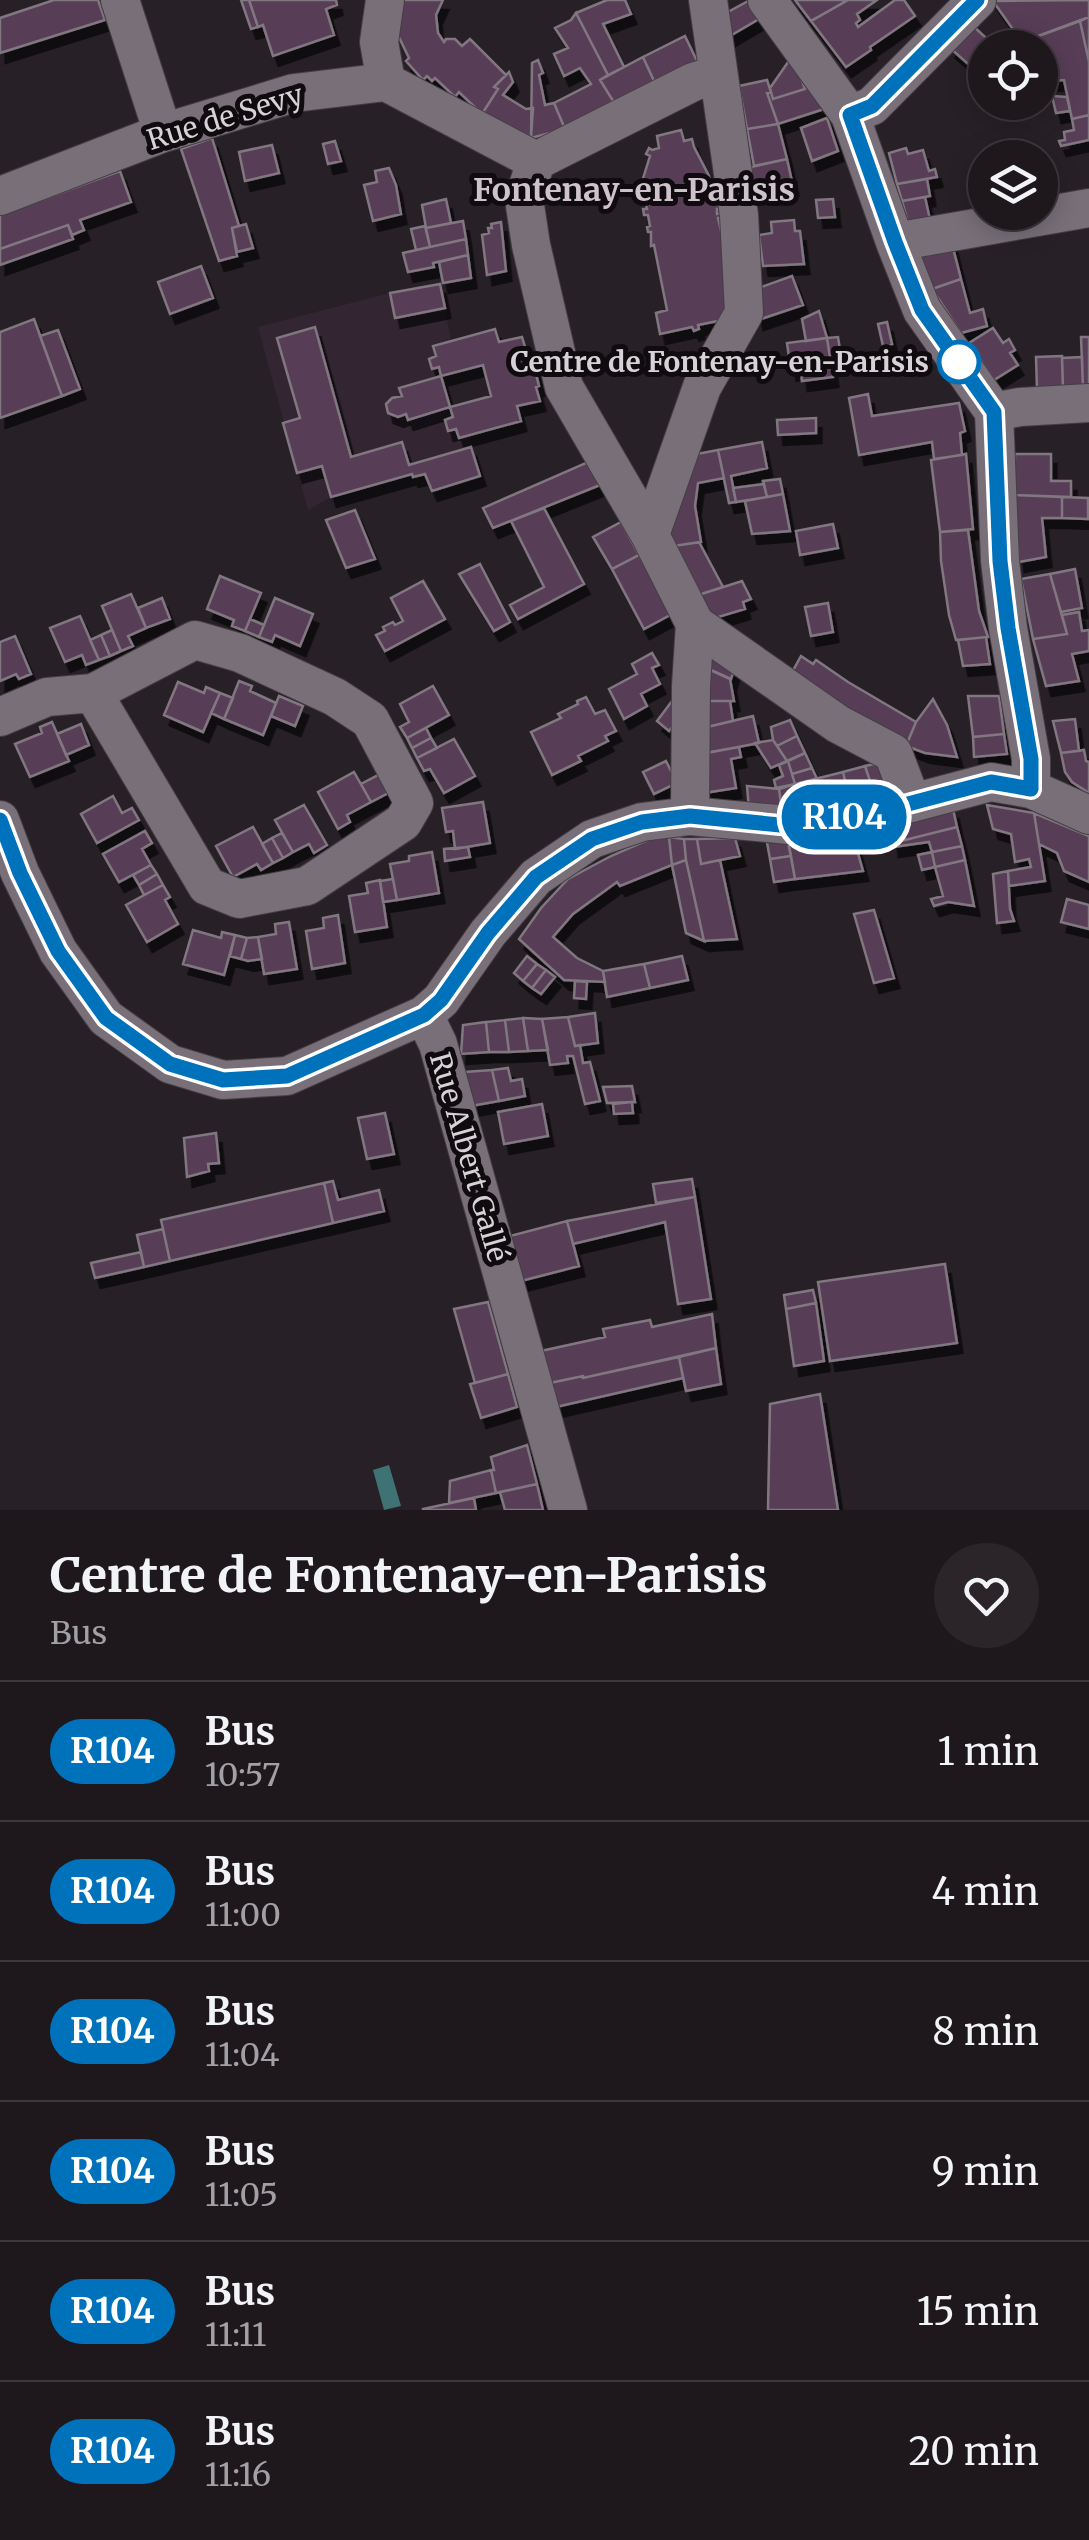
<!DOCTYPE html>
<html lang="fr">
<head>
<meta charset="utf-8">
<style>
  body { margin:0; font-family:Merriweather,serif; background:#2b252a; color:#f1f3f6; height:100vh; display:flex; flex-direction:column; font-size:38px; white-space:nowrap }
  * { box-sizing:border-box; margin:0 }
  p { font-size:32px; color:#a1a0a4 }
  .icon { flex:none; width:55px; height:55px; fill:none; stroke:currentColor; stroke-width:2; stroke-linecap:round; stroke-linejoin:round }
  .map { position:relative; height:1510px; overflow:hidden }
  .drawer { display:flex; flex-direction:column; background:#1e181d; flex:1 }
  .drawer>* { flex:none }
  .badge { padding:0 20px; border-radius:32px; font-size:35px; line-height:65px }
  .tools { position:absolute; left:968px; top:30px; display:grid; gap:20px }
  .tools a { display:grid; place-items:center; width:90px; height:90px; border-radius:50%; background:#1e181d; box-shadow:0 5px 25px #0003,0 0 0 2px #3c373b; font-size:50px }
  .map>.badge { position:absolute; translate:-50% -50%; box-shadow:0 0 0 5px #fff }
  .round { display:grid; place-items:center; flex:none; width:105px; height:105px; border-radius:52px; background:#2b252a }
  .summary { display:flex; align-items:center; justify-content:space-between; height:170px; padding:0 50px }
  h1 { font-size:48px; font-weight:700; line-height:75px }
  ul { padding:0; list-style:none }
  li { display:flex; align-items:center; gap:30px; height:140px; padding:0 50px; border-top:2px solid #3c373b }
  li div { flex:1 }
  li b { display:block; font-size:38px }
  li em { font-style:normal }
  li .badge { min-width:110px; font-weight:700; text-align:center }
  .map>svg:first-child { display:block }
  .built { fill:#332632 }
  .water { fill:#3f7274 }
  .building { fill:#583d57; stroke:#817780; stroke-width:2.5; filter:url(#shadow) }
  .lines { fill:none; stroke-linecap:round; stroke-linejoin:round }
  .minor-casing { stroke:#443e44; stroke-width:40 }
  .minor { stroke:#786f78; stroke-width:38 }
  .line-casing { stroke:#fff; stroke-width:22 }
  .line { stroke:#0072bc; stroke-width:15 }
  .stop-dot { fill:#fff; stroke:#0072bc; stroke-width:5 }
  .labels { text-anchor:middle; dominant-baseline:central; stroke-width:10; stroke-linejoin:round; paint-order:stroke }
  .street-label { font-size:28px; fill:#d7d2d7; stroke:#0f0b0e }
  .stop-label { font-size:28px; font-weight:bold; fill:#d7d2d7; stroke:#0f0b0e; text-anchor:end }
  .quarter-label { font-size:32px; font-weight:bold; fill:#cec3cd; stroke:#0f0b0e }
</style>
</head>
<body>
<div class="map">
<svg width="1089" height="1510" viewBox="0 0 1089 1510">
  <defs>
    <filter id="shadow"><feDropShadow dx="5.5" dy="10" stdDeviation="0" flood-color="#0009"/></filter>
  </defs>
  <rect width="100%" height="100%" fill="#282027"/>
  <path class="built" d="M440,284L451,341L433,346L436,356L429,359L432,369L439,367L441,376L453,417L446,420L448,430L456,429L459,438L468,435L480,476L432,491L425,474L413,477L411,474L331,497L308,510L258,327L390,293Z"/>
  <path class="water" d="M389,1465L401,1506L384,1510L373,1470Z"/>
  <path class="building" d="M54,0H98L105,20L0,53V18Z
    M241,0H249L258,27L251,29Z
    M249,0H336L337,5L326,9L334,35L273,56L263,25L258,27Z
    M402,0H443L436,15L438,33L444,42L446,39H455L462,46L470,39L506,75L494,87L498,89L482,114L459,92L455,97L435,78L432,81L427,76L423,80L406,61L409,58L395,29Z
    M607,0H625L631,14L603,24L624,67L608,75L576,13Z
    M750,0L764,16L730,36L728,12Z
    M795,0H848L811,21Z
    M848,0H877L857,14L860,20L856,23L858,27L895,0H904L915,16L870,47L871,50L846,67L811,21Z
    M1089,0V17L1022,42L993,1Z
    M576,13L608,75L600,80L615,104L565,129L554,103L591,84L580,68L564,76L554,54L568,48L555,28L571,20Z
    M1089,17V62L1080,21Z
    M1080,21L1089,62V115L1072,119L1064,80L1040,82V48H1024L1022,42Z
    M972,25L997,48H985V79L950,48Z
    M685,36L697,61L655,83L643,57Z
    M793,55L805,89L773,99L770,88Z
    M643,57L655,83L615,104L600,80Z
    M538,60L543,73L539,75L545,105L554,103L565,129L531,138L532,63Z
    M509,72L513,82L503,95L526,109L533,108L531,138L482,114L498,89L494,87Z
    M767,80L771,92L767,93L778,124L747,129L739,86Z
    M804,83L824,109L778,124L767,93L771,92L773,99L805,89Z
    M1052,96L1067,97L1070,111L1056,113Z
    M1089,115V140L1061,146L1059,141L1065,140L1064,132L1074,130L1072,119Z
    M827,118L838,151L812,161L801,128Z
    M778,124L787,159L754,166L747,129Z
    M681,130L684,141L692,139L694,147L709,176L711,185L714,184L716,190L712,191L713,196L717,195L715,204L719,203L720,209H717V214L721,213L722,217L718,218L737,302L719,325L718,321L698,325L699,329L694,331L692,327L660,334L656,313L667,310L654,245L651,246V232H648L647,227L650,226L648,215H644L643,209H647L644,197L641,198L640,192L643,191L641,185L650,156L646,154L649,148L652,150L659,148L657,136Z
    M212,138L239,226L232,228L237,256L219,261L181,149Z
    M335,141L341,161L328,164L323,144Z
    M272,145L279,173L245,181L239,152Z
    M906,148L908,154L923,150L929,171L935,169L937,177L897,184L889,153Z
    M787,159L793,186L754,193L751,167Z
    M389,168L396,185L401,214L373,221L364,185L377,182L375,171Z
    M120,171L131,202L80,220L84,230L72,235L68,225L0,249V215Z
    M927,179L930,196L902,201L897,184Z
    M925,197L932,229L911,233L902,201Z
    M446,199L451,223L426,228L422,205Z
    M833,199L835,217L818,218L816,200Z
    M794,220L795,231H800L804,264L763,266L759,235L772,233L771,222Z
    M463,221L466,239L430,247L426,228Z
    M501,222L506,271L487,275L482,235L489,233L488,228H492L491,224Z
    M246,224L253,248L237,252L232,228Z
    M68,225L73,239L0,265V249Z
    M425,226L430,247L416,250L411,229Z
    M466,239L468,255L433,263L434,267L408,272L403,253Z
    M951,240L961,279L932,289L914,246Z
    M468,255L471,278L443,283L439,262Z
    M201,266L213,298L170,314L158,282Z
    M792,276L803,305L758,320L753,290Z
    M961,279L970,313L983,309L987,326L961,333L932,289Z
    M440,284L445,308L395,318L390,293Z
    M819,311L827,338L806,341L802,319Z
    M34,319L62,396L0,418V332Z
    M887,322L892,344L883,346L878,324Z
    M315,327L351,457L402,442L409,465L471,447L480,476L432,491L425,474L413,477L412,474L331,497L322,466L297,473L283,423L300,418L277,338Z
    M993,328L1003,343L1009,339L1015,350L1010,353L1018,365L994,380L969,343Z
    M495,329L499,342L522,337L526,350H530L539,386L536,387L540,401L517,406L521,421L459,438L456,429L448,431L445,420L453,417L450,407L491,396L483,365L441,376L439,367L432,369L429,359L436,356L433,346Z
    M58,330L80,389L62,396L40,336Z
    M838,337L842,362L831,364L827,338Z
    M1081,337H1089V386L1083,387Z
    M827,338L833,377L802,381L801,370L791,371L787,343Z
    M1062,356L1063,388L1037,390L1036,357Z
    M1082,357L1083,387L1063,388L1062,358Z
    M441,376L450,407L408,420L406,414L398,417L388,413L386,404L392,398L402,396L399,388Z
    M868,394L872,416L959,403L965,431L960,433L962,455L934,459L932,442L859,455L849,398Z
    M816,418V433L778,435L777,420Z
    M762,442L767,468L731,476L736,502L729,503L718,450Z
    M718,450L724,478L698,483L695,506L701,542L667,547L686,456Z
    M966,454L973,529L940,532L931,460Z
    M1015,454H1051V481H1071V497L1014,495Z
    M588,462L600,485L493,528L483,508Z
    M780,479L783,494L767,497L763,481Z
    M764,484L767,497L736,502L733,488Z
    M783,494L790,531L752,534L745,501Z
    M1014,495L1062,497V518H1042L1046,557L1019,562Z
    M1062,497L1088,498V519L1062,518Z
    M544,508L584,584L518,619L510,605L544,587L511,521Z
    M355,510L375,559L346,568L326,520Z
    M621,522L639,555L612,569L593,537Z
    M833,524L838,548L800,555L796,531Z
    M968,530L979,611L988,637L956,640L949,615L941,561L940,532Z
    M699,542L723,587L692,597L667,547Z
    M639,555L672,614L644,629L612,569Z
    M480,564L510,622L494,631L459,574Z
    M1075,569L1082,608L1061,612L1050,574Z
    M1050,574L1067,634L1033,639L1021,579Z
    M220,576L261,593L245,631L232,626L234,620L207,609Z
    M423,581L445,619L385,651L376,635L385,631L383,627L393,622L395,625L403,621L391,598Z
    M742,581L751,599L743,602L745,609L705,621L692,597Z
    M131,594L146,628L128,636L133,646L121,651L102,606Z
    M162,598L170,619L146,628L138,608Z
    M275,598L313,614L300,646L275,635L272,642L259,637Z
    M828,603L833,632L811,636L805,607Z
    M1079,612L1082,631L1089,630V651L1072,654L1079,681L1046,686L1033,639L1067,634L1062,615Z
    M80,616L99,660L86,665L82,655L65,662L50,628Z
    M250,619L264,625L259,637L245,631Z
    M112,630L121,651L110,656L101,635Z
    M101,635L110,656L99,660L90,640Z
    M15,636L31,674L19,679L16,674L0,681V642Z
    M986,637L990,664L963,666L958,640Z
    M709,646L738,657L731,679L702,666Z
    M652,653L659,665L652,668L660,684L641,694L647,706L624,719L609,689L637,674L632,664Z
    M801,656L813,664L816,660L848,682L916,722L906,746L791,674Z
    M702,666L730,679L734,701H699Z
    M239,681L252,686L250,691L276,703L263,735L224,719Z
    M178,682L204,693L206,687L220,693L203,732L164,715Z
    M433,686L449,715L407,738L400,727L409,722L400,704Z
    M220,693L233,698L224,719L211,713Z
    M279,696L303,706L295,726L271,716Z
    M968,696H999L1004,734L973,737Z
    M586,697L595,714L605,710L616,731L605,736L608,741L578,756L581,761L552,775L531,732L561,718L558,714L578,704L577,701Z
    M675,697L676,722L669,731L657,721Z
    M933,699L947,725L957,757L925,753L906,746L916,722Z
    M699,701H730L733,721L703,728Z
    M753,716L759,743L707,753L703,728Z
    M1075,719L1079,751L1061,753L1053,721Z
    M790,720L797,736L777,746L773,740L771,727Z
    M52,722L69,761L30,777L15,744L42,733L40,727Z
    M81,724L89,745L66,755L57,734Z
    M426,728L431,738L412,748L407,738Z
    M1004,734L1007,754L974,757L973,737Z
    M797,736L805,753L787,761L777,746Z
    M431,738L437,748L417,758L412,748Z
    M454,739L475,776L444,793L430,769L424,771L417,758Z
    M773,740L787,761L771,768L755,743Z
    M739,747L741,757L731,759L736,788L704,793L699,754Z
    M1084,750L1086,761L1089,762V793L1072,782L1065,772L1061,753Z
    M805,753L812,768L792,774L788,761Z
    M666,761L677,783L654,794L643,772Z
    M788,761L795,784L776,788L774,780L783,776L779,765Z
    M887,761L895,792L875,796L865,766Z
    M865,766L875,796L850,802L843,772Z
    M812,768L817,779L795,784L792,774Z
    M354,772L371,802L347,815L350,822L338,829L318,792Z
    M384,772L394,790L371,802L361,784Z
    M843,772L850,802L837,805L834,796L829,797L830,801L803,810L795,784Z
    M795,784L803,810H782L779,789Z
    M747,786L779,789L782,810H749Z
    M113,796L122,813L132,808L139,820L97,843L81,814Z
    M483,802L490,843L455,849L453,831L446,832L442,808Z
    M304,805L327,845L314,853L309,844L293,852L275,820Z
    M987,805L1034,813L1045,881L1009,886L1008,871L1031,867L1029,859L1015,862L1011,834L993,829Z
    M953,809L957,827L893,843L889,822Z
    M1034,813L1089,836V882L1064,871L1057,853L1039,844Z
    M253,827L273,863L261,870L257,864L233,877L216,846Z
    M957,827L962,846L932,852L929,842L893,847V843Z
    M851,829L863,871L795,879L787,836Z
    M145,831L152,843L142,849L151,865L119,882L103,854Z
    M282,833L293,852L283,858L272,838Z
    M661,834L669,837L672,865L620,886L617,882L573,914L553,937L577,958L603,971L605,982L564,980L519,939L541,908L568,879L611,856Z
    M787,836L791,856L770,859L766,837Z
    M669,837L684,839L686,860L672,865Z
    M272,838L283,858L273,863L262,844Z
    M735,838L740,856L701,864L697,839Z
    M684,839H697L701,864L720,860L737,939L704,941L686,860Z
    M962,846L965,860L935,867L932,852Z
    M468,847L470,857L445,861L444,849Z
    M432,852L439,893L397,900L390,864L409,861V856Z
    M932,852L935,867L922,870L918,855Z
    M791,856L795,879L774,882L770,859Z
    M686,860L704,941L686,933L672,865Z
    M965,860L974,906L948,902L934,906L931,899L943,896L935,867Z
    M151,865L157,874L139,885L133,875Z
    M1008,871L1010,909L1014,921L997,923L993,874Z
    M157,874L163,885L144,895L139,885Z
    M393,879L397,900L383,902L380,881Z
    M380,880L387,927L355,932L349,896L368,893L366,883Z
    M163,885L170,897L165,900L178,924L147,942L126,905Z
    M1067,899L1089,905V929L1061,922Z
    M874,910L894,978L874,983L854,914Z
    M338,915L345,963L312,969L306,931L324,928L323,918Z
    M289,922L297,969L264,974L258,937L276,934L275,924Z
    M193,930L221,938L222,932L235,935L224,975L183,964Z
    M235,935L247,938L241,959L230,956Z
    M258,937L262,959L248,961L241,959L247,938Z
    M527,956L537,964L523,981L514,973Z
    M682,956L688,980L650,988L644,964Z
    M537,964L546,970L532,988L523,981Z
    M644,964L650,988L607,997L603,971Z
    M546,970L555,977L541,994L532,988Z
    M575,981L587,982L586,999L574,998Z
    M595,1013L598,1043L575,1046L568,1017Z
    M568,1017L575,1046L580,1045L583,1063L590,1062L600,1101L585,1104L573,1056H567L568,1063L550,1065L542,1019Z
    M523,1018L528,1051L509,1052L505,1020Z
    M523,1018L542,1019L548,1050L528,1051Z
    M505,1020L509,1052H489L486,1022Z
    M486,1022L489,1052L461,1054L463,1025Z
    M508,1068L511,1081L522,1079L525,1096L499,1101L492,1070Z
    M492,1070L499,1101L471,1106L465,1072Z
    M632,1086L635,1102L607,1103L603,1087Z
    M632,1102L633,1113L614,1114L613,1104Z
    M542,1104L548,1136L504,1144L498,1112Z
    M385,1113L394,1154L367,1159L358,1118Z
    M216,1133L219,1163L208,1164L209,1171L187,1177L184,1138Z
    M692,1179L695,1197L656,1203L653,1184Z
    M333,1181L338,1200L379,1190L384,1211L333,1223L324,1183Z
    M324,1183L333,1223L170,1261L161,1220Z
    M695,1197L711,1299L678,1304L665,1222L573,1244L567,1221Z
    M567,1221L579,1266L521,1281L506,1237Z
    M163,1229L170,1261L144,1267L137,1235Z
    M141,1252L144,1267L95,1278L91,1263Z
    M945,1264L957,1343L830,1361L818,1282Z
    M813,1290L816,1303L786,1309L784,1295Z
    M488,1302L508,1374L475,1383L454,1309Z
    M816,1303L824,1361L794,1366L786,1309Z
    M712,1314L716,1348L583,1378V1376L550,1383L541,1351L605,1337L603,1329L650,1320L652,1327Z
    M716,1348L721,1384L686,1391L679,1357Z
    M679,1357L683,1378L556,1407L550,1383L583,1376V1378Z
    M508,1374L517,1407L481,1418L470,1384Z
    M820,1394L838,1510H768L770,1404Z
    M527,1445L537,1484L496,1493L491,1470H494L491,1457Z
    M491,1470L496,1493L449,1503L450,1481Z
    M537,1484L543,1510H505L500,1492Z
    M474,1498L476,1510H423V1509Z"/>
  <g class="lines">
    <g class="minor-casing">
      <path id="minor" d="M120,0L163,133
        M385,0L379,42L386,82
        M767,0L850,115L895,242L922,310L994,412L1000,561L1008,628L1031,759V789
        M850,115L872,106L977,0
        M536,161L524,199L531,245L564,387L650,535L695,624L691,686L690,816
        M0,196L163,133L294,93L386,82L536,161L693,82L718,74
        M895,242L1089,208
        M994,412L1020,407L1089,403
        M650,535L702,387L744,313L739,215L708,0
        M695,624L838,724L893,753L912,803
        M0,717L47,697L93,693L195,640L240,653L335,697L370,720L414,803L403,822L307,886L239,899L207,886L93,693
        M0,820L20,873L58,951L106,1018L170,1064L223,1080L287,1076L424,1015L441,1000L488,933L536,877L592,839L642,822L690,816L789,825L874,813L991,782L1031,789L1089,815
        M424,1015L438,1044L568,1510"/>
    </g>
    <use href="#minor" class="minor"/>
  </g>
  <g class="lines">
    <g class="line-casing">
      <path id="line" d="M0,820L20,873L58,951L106,1018L170,1064L223,1080L287,1076L424,1015L441,1000L488,933L536,877L592,839L642,822L690,816L790,826L874,813L991,782L1031,789V759L1008,628L1000,561L994,412L922,310L895,242L850,115L872,106L977,0"/>
    </g>
    <use href="#line" class="line"/>
  </g>
  <circle class="stop-dot" cx="959" cy="362" r="20"/>
  <g class="labels">
    <g class="street-label">
      <text transform="translate(225 117) rotate(-17)">Rue de Sevy</text>
      <text transform="translate(469 1157) rotate(74)">Rue Albert Gallé</text>
    </g>
    <g class="stop-label">
      <text x="929" y="362">Centre de Fontenay-en-Parisis</text>
    </g>
    <g class="quarter-label">
      <text x="634" y="190">Fontenay-en-Parisis</text>
    </g>
  </g>
</svg>
<div class="tools">
<a><svg class="icon" aria-label="locate" viewBox="0 0 24 24"><circle cx="12" cy="12" r="6"/><path d="M12 2v4M12 18v4M2 12h4M18 12h4"/></svg></a>
<a><svg class="icon" aria-label="layers" viewBox="0 0 24 24"><path d="M12 4l9 5-9 5-9-5zM3 14l9 5 9-5"/></svg></a>
</div>
<b class="badge" style="left:844px;top:817px;background:#0072bc;color:#fff">R104</b>
</div>
<section class="drawer">
<div class="summary"><div><h1>Centre de Fontenay-en-Parisis</h1><p>Bus</p></div><a class="round"><svg class="icon" aria-label="heart" viewBox="0 0 24 24"><path d="M12 20l-8-8c-3-5 5-10 8-4 3-6 11-1 8 4z"/></svg></a></div>
<ul>
<li><span class="badge" style="background:#0072bc;color:#fff">R104</span><div><b>Bus</b><p>10:57</p></div><em>1 min</em></li>
<li><span class="badge" style="background:#0072bc;color:#fff">R104</span><div><b>Bus</b><p>11:00</p></div><em>4 min</em></li>
<li><span class="badge" style="background:#0072bc;color:#fff">R104</span><div><b>Bus</b><p>11:04</p></div><em>8 min</em></li>
<li><span class="badge" style="background:#0072bc;color:#fff">R104</span><div><b>Bus</b><p>11:05</p></div><em>9 min</em></li>
<li><span class="badge" style="background:#0072bc;color:#fff">R104</span><div><b>Bus</b><p>11:11</p></div><em>15 min</em></li>
<li><span class="badge" style="background:#0072bc;color:#fff">R104</span><div><b>Bus</b><p>11:16</p></div><em>20 min</em></li>
</ul>
</section>
</body>
</html>
